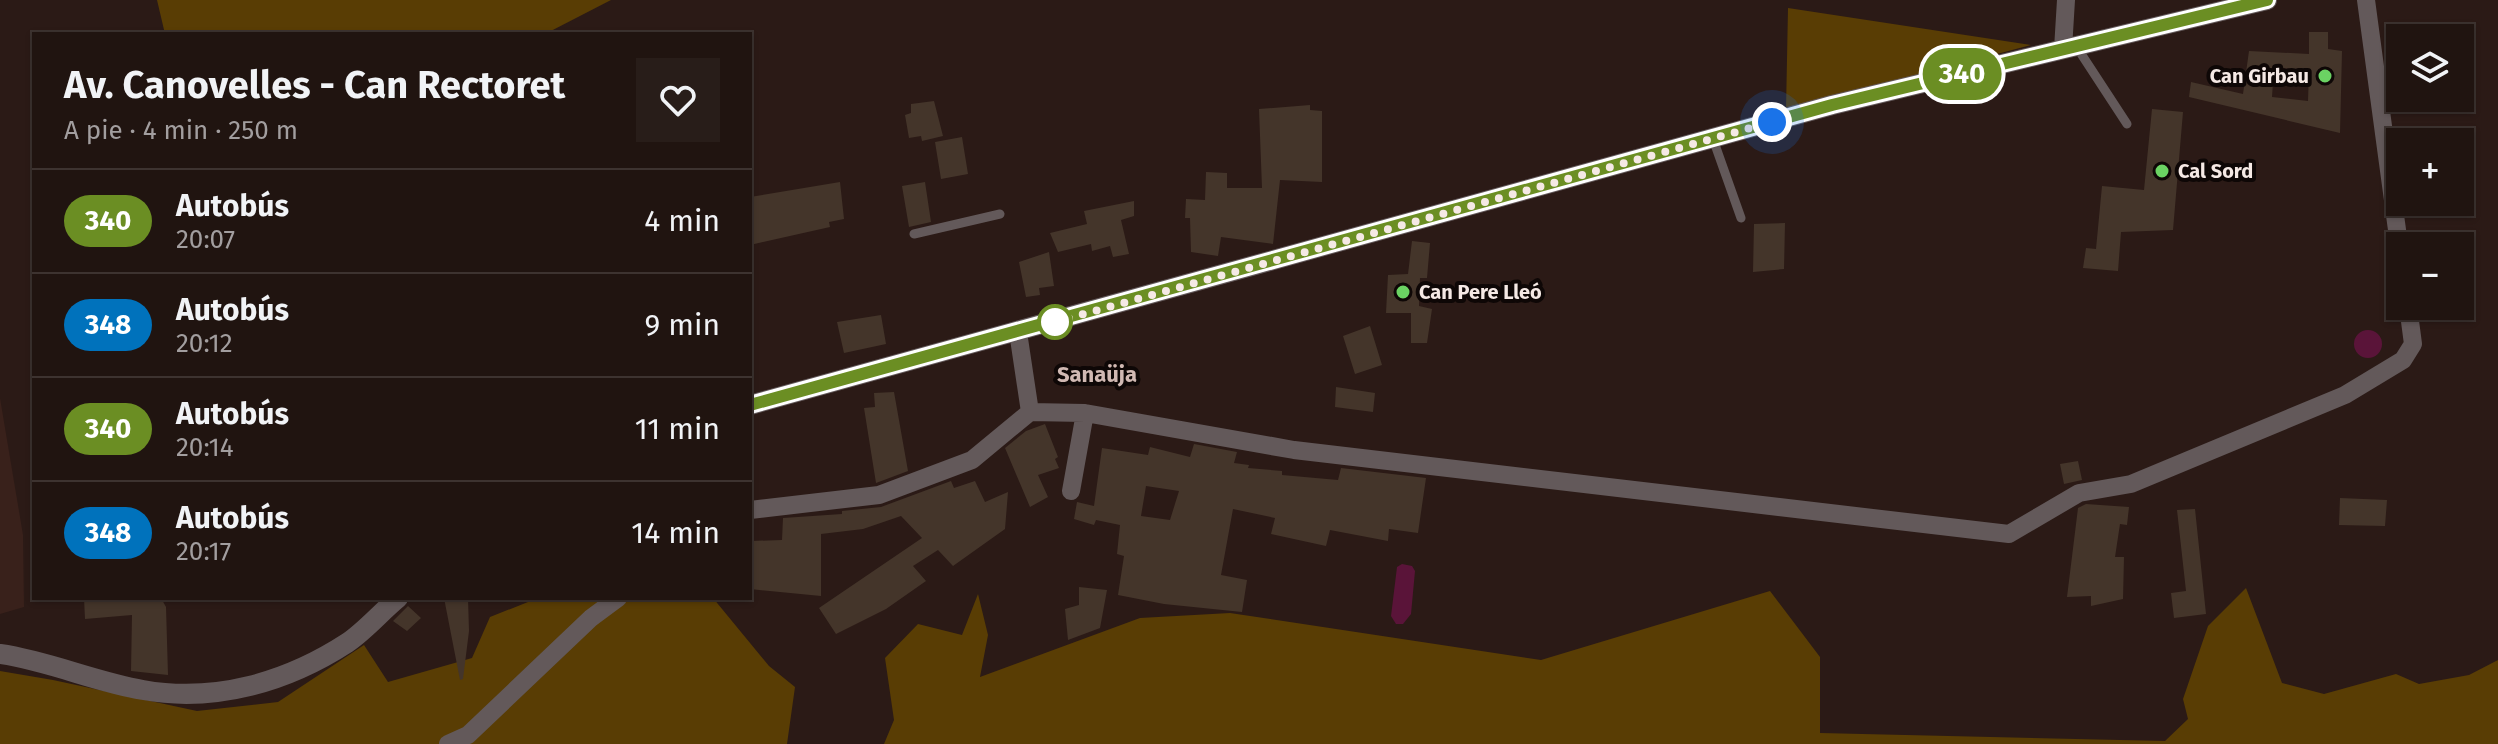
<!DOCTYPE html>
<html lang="es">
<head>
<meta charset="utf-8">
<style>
  body { margin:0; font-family:"Fira Sans",sans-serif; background:#281d19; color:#f1f3f6; height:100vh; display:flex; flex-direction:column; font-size:30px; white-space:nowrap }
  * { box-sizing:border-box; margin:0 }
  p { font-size:26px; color:#a29e9f }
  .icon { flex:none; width:44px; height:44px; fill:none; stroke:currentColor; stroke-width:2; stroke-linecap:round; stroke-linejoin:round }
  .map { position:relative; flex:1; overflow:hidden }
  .sheet { position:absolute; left:32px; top:32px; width:720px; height:568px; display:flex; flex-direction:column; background:#201410; border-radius:0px; box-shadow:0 2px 6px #0004,0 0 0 2px #3d3330 }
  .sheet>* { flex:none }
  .badge { padding:0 16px; border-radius:26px; font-size:28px; line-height:52px }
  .tools { position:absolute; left:2386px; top:24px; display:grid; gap:16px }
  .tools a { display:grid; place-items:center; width:88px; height:88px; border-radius:0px; background:#201410; box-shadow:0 2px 6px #0004,0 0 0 2px #3d3330; font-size:40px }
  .you { position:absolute; width:40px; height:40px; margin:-20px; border:6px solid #fff; border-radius:50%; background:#1a73e8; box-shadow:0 0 0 12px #1a73e833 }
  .map>.badge { position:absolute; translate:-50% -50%; box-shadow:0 0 0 4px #fff }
  .round { display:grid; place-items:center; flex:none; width:84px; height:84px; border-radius:0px; background:#281d19 }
  .overview { display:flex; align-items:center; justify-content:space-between; height:136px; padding:0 32px }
  h1 { font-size:38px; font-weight:700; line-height:60px }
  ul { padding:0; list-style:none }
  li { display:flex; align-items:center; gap:24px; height:104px; padding:0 32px; border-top:2px solid #3d3330 }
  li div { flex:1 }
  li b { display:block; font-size:30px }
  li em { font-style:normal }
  li .badge { min-width:88px; font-weight:700; text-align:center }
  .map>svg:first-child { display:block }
  .built { fill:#39211b }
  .green { fill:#593d04 }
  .water { fill:#5a1439 }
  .building { fill:#44352a; fill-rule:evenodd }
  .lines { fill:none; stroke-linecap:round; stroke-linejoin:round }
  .service { stroke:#63595a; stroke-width:9 }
  .minor { stroke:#63595a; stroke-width:18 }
  .tertiary { stroke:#63595a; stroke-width:20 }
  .line-casing { stroke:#fff; stroke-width:18 }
  .line { stroke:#6b8e23; stroke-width:12 }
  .walk { stroke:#f5e9e5; stroke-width:8; stroke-dasharray:0 14.4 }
  .poi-dot { fill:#6bd363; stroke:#0e0706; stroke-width:3 }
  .stop-dot { fill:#fff; stroke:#6b8e23; stroke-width:4 }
  .labels { text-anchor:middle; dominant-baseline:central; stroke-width:8; stroke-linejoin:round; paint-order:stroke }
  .poi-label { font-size:20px; font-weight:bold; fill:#f5e9e5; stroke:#0e0706; text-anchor:start }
  .neighbourhood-label { font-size:22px; font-weight:bold; fill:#d1b9b3; stroke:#0e0706 }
</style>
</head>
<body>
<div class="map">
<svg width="2498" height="744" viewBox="0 0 2498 744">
  <rect width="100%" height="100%" fill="#2b1a16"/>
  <path class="built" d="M0,398L23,535L24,607L0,614Z"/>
  <path class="green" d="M157,0H611L545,34H165Z
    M1788,8L2031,45L1786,110Z
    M2246,588L2282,683L2324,694L2396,674L2419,684L2469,675L2498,660V744H884L894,720L885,658L918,624L962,635L978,594L988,635L980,677L1140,618L1230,613L1541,660L1770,591L1820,657V733L2165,741L2188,719L2183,699L2208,626Z
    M538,598H713L769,666L795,687L787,744H0V671L53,680L197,711L278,702L364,645L388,682L472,658L490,617Z"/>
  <path class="water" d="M2354 344a14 14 0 1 1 28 0a14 14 0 1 1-28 0Z
    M1402,564L1412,566L1415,571L1411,614L1403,624H1396L1391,616L1397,567Z"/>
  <path class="building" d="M2309,32H2328V49L2342,51L2340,133L2189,97L2191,82L2243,94L2249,51L2309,54ZM2274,67L2309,71L2308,101L2272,97Z
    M934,101L943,136L922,141L921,136L909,138L905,115L911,113V104Z
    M1310,105V110L1322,111V182L1280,180L1273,244L1221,237L1218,256L1191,252L1190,218H1185L1186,199L1205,200L1206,172L1227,173V188H1262L1259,109Z
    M2152,109L2183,112L2173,230L2121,232L2118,271L2083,268L2086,248L2096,249L2102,186L2144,190Z
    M962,137L968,174L941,179L935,142Z
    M840,182L844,219L829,222L830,227L750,245V197Z
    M925,182L931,222L909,227L902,186Z
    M1134,201V216L1121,220L1129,254L1113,257L1110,246L1092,251L1091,244L1058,252L1050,233L1087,224L1084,211Z
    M1785,223L1784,269L1753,272L1754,224Z
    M1412,241L1430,243L1427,278H1420L1419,306L1432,309L1427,343H1411V313H1386L1388,275L1408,274Z
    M1049,252L1054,286L1039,288L1040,295L1026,297L1019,262Z
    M881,315L886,344L844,353L837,322Z
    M1370,326L1382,365L1355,374L1343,336Z
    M1336,387L1375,393L1373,412L1335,407Z
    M894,392L908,471L876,483L864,408L875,407L874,393Z
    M1045,424L1058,457L1055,459L1059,468L1038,475L1048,497L1030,507L1005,448L1026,431Z
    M1194,444L1237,452L1234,463L1249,465L1248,468L1282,471V475L1338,480L1341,468L1426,478L1418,533L1389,529L1388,541L1330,530L1326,546L1271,534L1275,518L1233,509L1221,575L1247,580L1242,612L1164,604L1118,595L1124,556L1117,554L1120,525L1096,520L1094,525L1074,519L1077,502L1094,506L1102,448L1148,455L1150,447L1190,457ZM1146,486L1179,491L1170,520L1141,516Z
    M2078,461L2082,480L2064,484L2060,464Z
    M951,481L954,488L975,481L985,502L1008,492L1005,529L953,566L938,550L913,566L926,581L886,609L836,634L819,608L922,538L901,516L863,529L821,534V596L750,589V541L782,540L783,518L842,514V511L881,507Z
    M2340,498L2387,500L2385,526L2339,525Z
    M2086,504L2129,507L2127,525L2120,524L2115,557H2124L2123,599L2091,606V596L2067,597L2078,508Z
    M2195,509L2206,614L2174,618L2171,593L2186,591L2177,510Z
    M1079,587L1107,590L1100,628L1068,640L1065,609L1079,605Z
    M84,598H161L166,607L168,675L131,671L132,615L85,619Z
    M444,598H468L469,631L463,679L460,680Z
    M408,606L421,618L407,631L393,621Z"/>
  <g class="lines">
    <path class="service" d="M2076,46L2127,124
      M1713,139L1741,218
      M914,234L1000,214"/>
    <path class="minor" d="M2366,0L2400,252
      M2063,49L2066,0
      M1018,332L1030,412L1085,413L1294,450L2009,534L2079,493L2131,484L2345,395L2403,360L2413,344L2408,306
      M1071,491L1085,413
      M750,510L879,495L972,460L1030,412
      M448,744L468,735L591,618L618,598"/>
    <path class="tertiary" d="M750,405L1832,105L2267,0
      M0,654C49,661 95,682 143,690C215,703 287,682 347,643C365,631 381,612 398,598"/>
  </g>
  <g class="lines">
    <g class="line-casing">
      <path id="line" d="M750,405L1832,105L2267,0"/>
    </g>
    <use href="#line" class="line"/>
    <path class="walk" d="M1055,322L1772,122"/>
  </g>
  <g class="poi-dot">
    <circle cx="2325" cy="76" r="8"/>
    <circle cx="2162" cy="171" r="8"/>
    <circle cx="1403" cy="292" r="8"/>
  </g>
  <circle class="stop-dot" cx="1055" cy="322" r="16"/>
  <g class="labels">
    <g class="poi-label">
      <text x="2309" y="76" text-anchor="end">Can Girbau</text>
      <text x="2178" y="171">Cal Sord</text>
      <text x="1419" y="292">Can Pere Lleó</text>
    </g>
    <g class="neighbourhood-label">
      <text x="1097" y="374">Sanaüja</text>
    </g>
  </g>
</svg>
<div class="tools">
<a><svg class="icon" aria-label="layers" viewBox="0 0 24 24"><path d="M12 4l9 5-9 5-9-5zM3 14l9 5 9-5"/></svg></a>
<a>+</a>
<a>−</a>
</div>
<div class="you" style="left:1772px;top:122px"></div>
<b class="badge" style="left:1962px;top:74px;background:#6b8e23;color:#fff">340</b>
<section class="sheet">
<div class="overview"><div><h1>Av. Canovelles - Can Rectoret</h1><p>A pie · 4 min · 250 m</p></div><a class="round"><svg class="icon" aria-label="heart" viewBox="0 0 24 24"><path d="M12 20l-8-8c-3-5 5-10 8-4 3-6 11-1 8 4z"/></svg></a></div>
<ul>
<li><span class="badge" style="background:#6b8e23;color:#fff">340</span><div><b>Autobús</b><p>20:07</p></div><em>4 min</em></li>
<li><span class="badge" style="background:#0072bc;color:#fff">348</span><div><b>Autobús</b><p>20:12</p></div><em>9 min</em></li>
<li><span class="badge" style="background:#6b8e23;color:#fff">340</span><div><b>Autobús</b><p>20:14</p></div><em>11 min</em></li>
<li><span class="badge" style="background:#0072bc;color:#fff">348</span><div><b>Autobús</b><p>20:17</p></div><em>14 min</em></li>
</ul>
</section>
</div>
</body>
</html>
